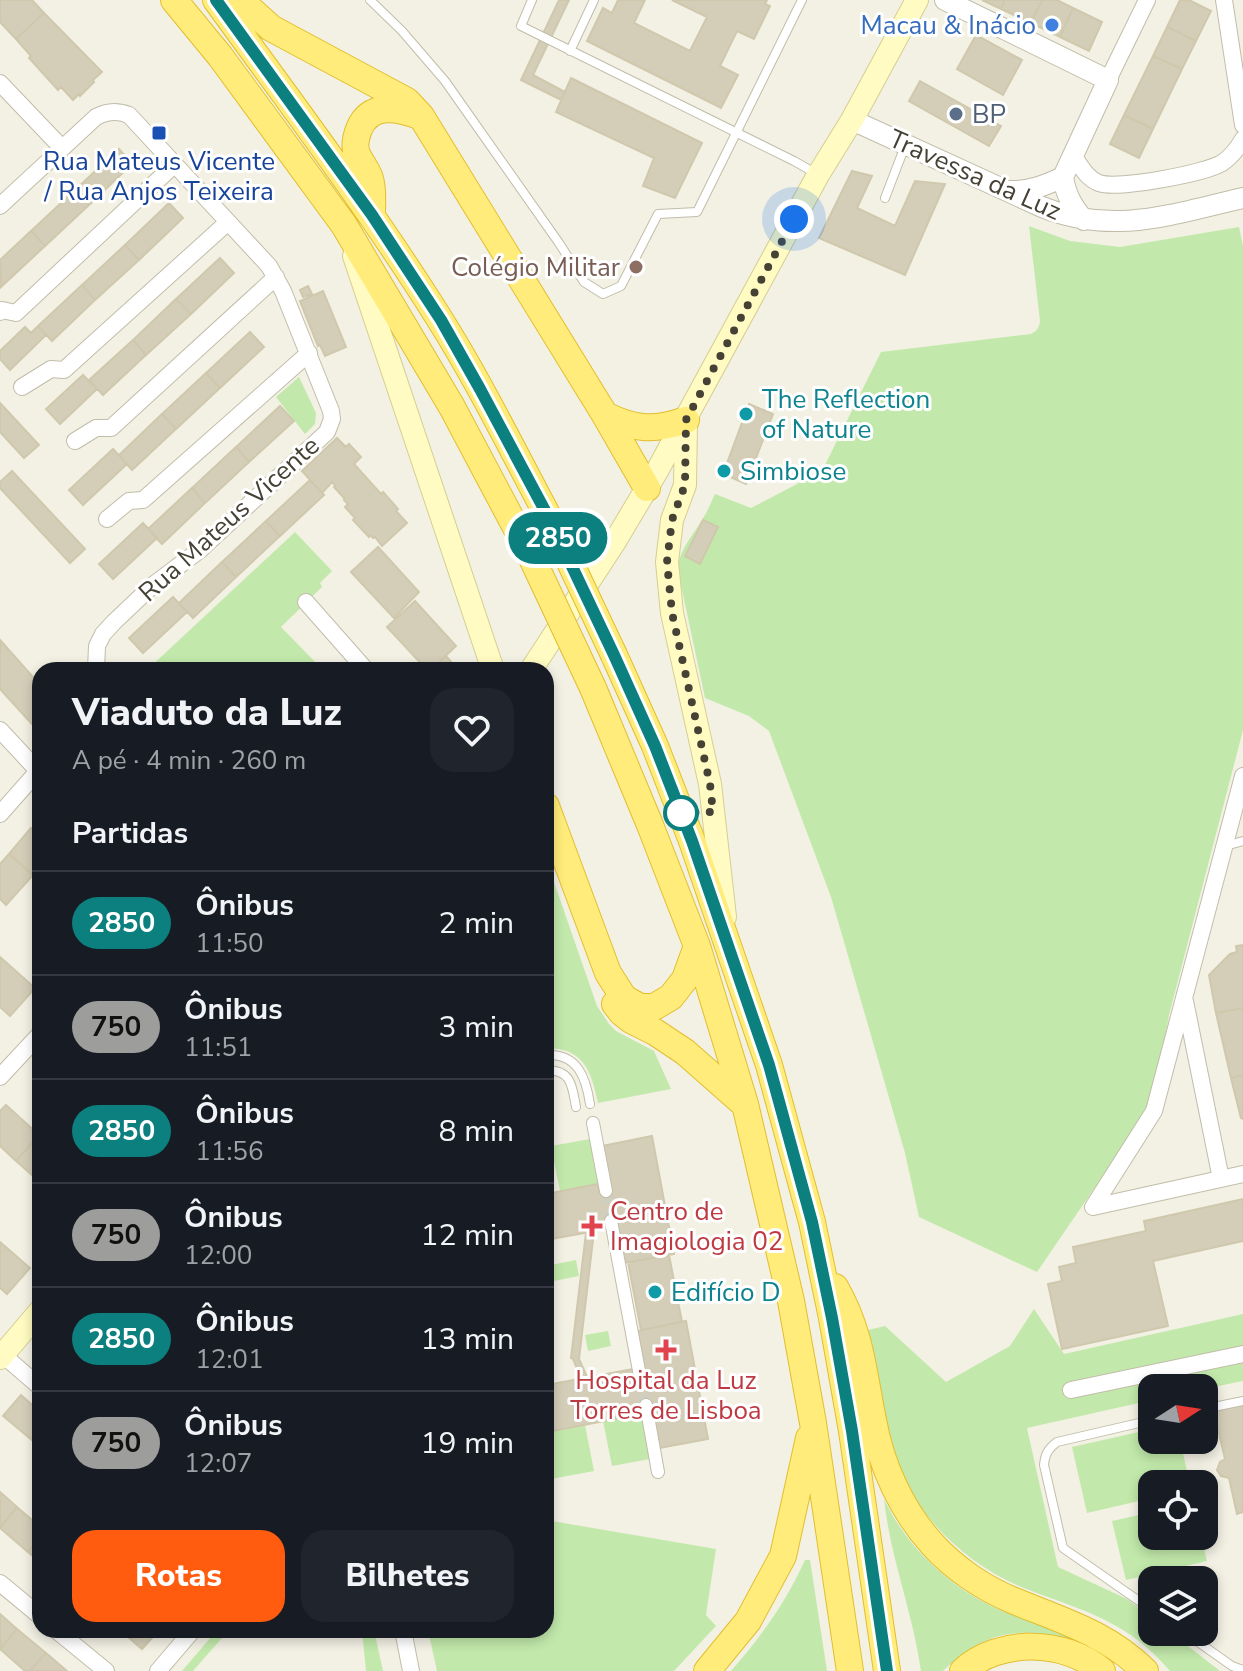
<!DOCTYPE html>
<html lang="pt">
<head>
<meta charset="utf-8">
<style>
  body { margin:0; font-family:"Nunito Sans",sans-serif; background:#20242c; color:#f1f3f6; height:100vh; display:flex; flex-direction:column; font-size:30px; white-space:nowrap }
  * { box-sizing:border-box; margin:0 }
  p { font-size:26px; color:#9ea1a6 }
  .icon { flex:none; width:44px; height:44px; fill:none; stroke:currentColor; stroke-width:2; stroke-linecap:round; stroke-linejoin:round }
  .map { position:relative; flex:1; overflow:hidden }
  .panel { position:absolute; left:32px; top:662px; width:522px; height:976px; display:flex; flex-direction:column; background:#171b24; border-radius:24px; box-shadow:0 4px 12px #0003 }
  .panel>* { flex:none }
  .badge { padding:0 16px; border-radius:26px; font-size:28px; line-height:52px }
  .needle { width:52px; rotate:78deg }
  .controls { position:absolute; left:1138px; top:1374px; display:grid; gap:16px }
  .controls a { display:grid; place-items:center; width:80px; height:80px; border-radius:16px; background:#171b24; box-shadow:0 4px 12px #0003; font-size:40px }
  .you { position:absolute; width:40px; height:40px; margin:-20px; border:6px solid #fff; border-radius:50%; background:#1a73e8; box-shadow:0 0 0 12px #1a73e833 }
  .map>.badge { position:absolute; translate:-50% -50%; box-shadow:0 0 0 4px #fff }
  h2 { padding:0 40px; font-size:30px; line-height:72px }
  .round { display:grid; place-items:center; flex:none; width:84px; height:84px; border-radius:24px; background:#20242c }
  .headline { display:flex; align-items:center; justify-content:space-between; height:136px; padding:0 40px }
  h1 { font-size:38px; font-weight:800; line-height:60px }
  .primary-button { display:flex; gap:16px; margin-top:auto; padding:16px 40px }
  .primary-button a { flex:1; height:92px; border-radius:24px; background:#ff5c0f; color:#fff; font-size:32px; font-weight:800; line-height:92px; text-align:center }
  .primary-button a+a { background:#20242c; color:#f1f3f6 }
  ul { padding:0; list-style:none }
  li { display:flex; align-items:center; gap:24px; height:104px; padding:0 40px; border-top:2px solid #363941 }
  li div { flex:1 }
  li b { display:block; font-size:30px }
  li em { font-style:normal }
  li .badge { min-width:88px; font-weight:700; text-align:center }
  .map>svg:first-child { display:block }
  .green { fill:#c2e9ab }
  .building { fill:#d4ceb9; stroke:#cfc8ac; stroke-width:2 }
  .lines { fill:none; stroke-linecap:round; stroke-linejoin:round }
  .pedestrian-tunnel { stroke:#d0cec1; stroke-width:12; stroke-dasharray:12 6; stroke-linecap:butt }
  .service-casing { stroke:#c1bda9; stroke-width:10 }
  .pedestrian-casing { stroke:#c1bda9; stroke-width:14 }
  .minor-casing { stroke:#c1bda9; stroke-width:18 }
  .tertiary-casing { stroke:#c1bda9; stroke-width:22 }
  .secondary-casing { stroke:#d5ce92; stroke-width:24 }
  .trunk-casing { stroke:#e2be2f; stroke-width:28 }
  .service { stroke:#fff; stroke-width:8 }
  .pedestrian { stroke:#fff; stroke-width:12 }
  .minor { stroke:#fff; stroke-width:16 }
  .tertiary { stroke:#fff; stroke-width:20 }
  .secondary { stroke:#fffbc2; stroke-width:22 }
  .trunk { stroke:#ffec7a; stroke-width:26 }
  .trunk-bridge-casing { stroke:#e2be2f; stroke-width:28; stroke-linecap:butt }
  .trunk-bridge { stroke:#ffec7a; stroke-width:26 }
  .line-casing { stroke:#fff; stroke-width:18 }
  .line { stroke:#0c807e; stroke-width:12 }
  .walk { stroke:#454134; stroke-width:8; stroke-dasharray:0 14.4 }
  .shop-dot { fill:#3f7fe0; stroke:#fff; stroke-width:3 }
  .service-dot { fill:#5c6f8a; stroke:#fff; stroke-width:3 }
  .transit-dot { fill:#1a4fb4; stroke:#fff; stroke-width:3 }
  .education-dot { fill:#8d6e63; stroke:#fff; stroke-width:3 }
  .culture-dot { fill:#0f9aa8; stroke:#fff; stroke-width:3 }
  .stop-dot { fill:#fff; stroke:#0c807e; stroke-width:4 }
  .health-dot { fill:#e0444e; stroke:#fff; stroke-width:3 }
  .labels { text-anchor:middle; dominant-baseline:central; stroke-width:6; stroke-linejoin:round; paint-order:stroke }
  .shop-label { font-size:26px; fill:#366cbe; stroke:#fff; text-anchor:end }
  .service-label { font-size:26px; fill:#4e5e75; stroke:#fff; text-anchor:start }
  .transit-label { font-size:26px; fill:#164399; stroke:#fff }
  .street-label { font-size:26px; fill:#454134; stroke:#fff }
  .education-label { font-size:26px; fill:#785e54; stroke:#fff; text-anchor:end }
  .culture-label { font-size:26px; fill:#0d838f; stroke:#fff; text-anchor:start }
  .health-label { font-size:26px; fill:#be3a42; stroke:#fff; text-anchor:start }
</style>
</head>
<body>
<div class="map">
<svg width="1243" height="1671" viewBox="0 0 1243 1671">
  <rect width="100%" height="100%" fill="#f3f1e4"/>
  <path class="green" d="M1029,226L1070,241L1120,247L1239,227L1243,246V730L1169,1015L1161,1062L1145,1114L1037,1272L919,1217L905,1153L831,897L769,731L749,716L705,698L678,571C678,550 693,536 703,518C708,511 711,502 715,494L751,508L822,471L881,352L1031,334C1037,331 1039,328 1040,321Z
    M299,377L316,413L315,424L305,434L276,397Z
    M295,532L332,571L320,583L322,587L281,627L323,670H147Z
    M546,859L597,1006L609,1024L616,1031L654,1051L671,1089L598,1103C591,1071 584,1048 546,1048Z
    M590,1139L598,1184L560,1191L551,1146Z
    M576,1260L579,1276L554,1281L551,1265Z
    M1034,1309L1064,1354L1243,1314V1381L1204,1389L1152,1388V1400L1027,1428L1058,1567L1127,1599L1152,1618V1632H1170L1220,1671H1170C1127,1621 1087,1612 1029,1590C960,1564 904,1505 886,1432C878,1399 874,1364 868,1330L885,1326L946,1382L1010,1346Z
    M608,1331L611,1346L588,1351L585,1335Z
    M641,1414L650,1459L612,1466L603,1421Z
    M546,1425L547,1431L585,1425L594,1471L546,1480Z
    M1152,1429V1440H1180L1190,1484H1152V1498L1087,1513L1072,1447Z
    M884,1499C907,1548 951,1589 1002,1611C1025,1620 1049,1626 1071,1636L1070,1639C1016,1626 984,1632 943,1671H921C913,1613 890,1557 884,1499Z
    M1152,1512V1536H1201L1207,1561L1126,1580L1112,1521Z
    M546,1520L716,1549L706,1615L716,1626L674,1671H437L428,1630H546Z
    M805,1560H810L827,1671H731C761,1637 786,1602 805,1560Z
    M217,1630H229L193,1671H182Z
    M362,1630H374L383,1671H366Z"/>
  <path class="building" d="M0,0H32L44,13L16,39L0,22Z
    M559,0H569L533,75L565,92L561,100L521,80Z
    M618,0H645L634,23L690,51L707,17L672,0H767L765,4L770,6L754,39L737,31L720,66L738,75L721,108L587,41L603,8L612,13Z
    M982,0H1005L1001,9Z
    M1005,0H1042L1031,23L1001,9Z
    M1042,0H1057L1073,8L1060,37L1031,23Z
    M1180,0H1189L1211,11L1196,41L1167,27Z
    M1073,8L1102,22L1089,51L1060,37Z
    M44,13L102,72L93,80L94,82L80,96L79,94L73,100L61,87L58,90L29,58L31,56L16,39Z
    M1167,27L1196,41L1182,69L1153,56Z
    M976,35L1022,60L1003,95L957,69Z
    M1153,56L1182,69L1153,129L1124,115Z
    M571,78L702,143L675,198L643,186L654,158L556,112Z
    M920,81L1001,126L989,146L909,101Z
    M1124,115L1153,129L1139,158L1110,144Z
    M119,149L132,164L89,205L75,190Z
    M852,171L872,176L857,208L895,226L915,181L945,184L905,275L819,238Z
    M75,190L89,205L45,246L31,231Z
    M169,203L183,218L139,260L125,245Z
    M31,231L45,246L1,287L0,260Z
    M125,245L139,260L95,300L82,285Z
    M220,258L234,273L191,314L176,299Z
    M82,285L95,300L52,341L38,326Z
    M308,286L312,294L303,297L300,290Z
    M323,291L346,347L325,356L320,345L318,346L300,301Z
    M176,299L191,314L146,355L133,340Z
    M38,326L46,335L10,370L0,359V351L25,327L31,333Z
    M250,332L264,347L220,388L206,373Z
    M133,340L146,355L103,395L89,380Z
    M206,373L220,388L176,429L162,414Z
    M83,375L97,389L60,424L46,409Z
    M0,403L39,445L24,458L0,432Z
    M749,404L773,414L746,484L723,474Z
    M280,406L294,421L249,462L236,447Z
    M162,414L176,429L132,470L119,455Z
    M337,438L346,447L349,444L361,457L354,464L381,494L383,492L398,509L396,511L407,523L382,546L375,537L373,538L371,535L369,537L353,520L355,518L345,507L348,504L344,500L345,499L334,487L335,485L332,482L322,493L302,471Z
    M236,447L249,462L205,503L192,488Z
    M113,449L127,464L83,505L69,490Z
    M12,471L85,549L70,563L0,488V482Z
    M310,480L324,495L280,536L266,521Z
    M192,488L205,503L162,544L148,529Z
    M703,520L718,527L700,564L685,556Z
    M266,521L280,536L236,577L222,562Z
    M143,523L157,538L113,579L99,564Z
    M378,547L419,592L394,618L351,572Z
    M222,562L236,577L193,618L179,603Z
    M173,597L187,612L143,653L129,638Z
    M415,601L456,646L431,670H427L387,627Z
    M0,640L40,685V733L0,689Z
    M446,656L458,670H431Z
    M31,828L40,836V867L33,875L9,854Z
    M9,854L33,875L6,905L0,899V864Z
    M1243,945V1008L1216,1013L1209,975L1230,954L1237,952L1236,946Z
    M0,957L35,988L10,1016L0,1007Z
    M1243,1008V1075L1231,1078L1216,1013Z
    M1243,1075V1119L1241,1118L1231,1078Z
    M6,1105L39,1135L16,1161L0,1146V1111Z
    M39,1135H40V1182L16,1161Z
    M652,1136L674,1254L624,1263L602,1146Z
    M598,1184L599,1192L611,1190L616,1220L605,1222L606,1229L546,1240V1194Z
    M1243,1199V1241L1153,1261L1168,1326L1062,1349L1048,1284L1062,1281L1059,1267L1076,1263L1073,1247L1146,1231L1144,1221Z
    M594,1231L579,1359L587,1377L581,1379L573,1359L571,1358L586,1233Z
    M0,1242L30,1268L7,1294L0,1288Z
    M669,1255L682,1322L641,1330L628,1262Z
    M686,1321L708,1439L659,1448L637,1331Z
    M633,1369L645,1375L651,1404L640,1406L641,1414L547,1432L546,1385Z
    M21,1395L40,1412V1431L32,1440L3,1416Z
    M1243,1401V1512L1237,1514L1229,1478L1221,1476L1217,1470L1220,1462L1225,1459L1213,1408Z
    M40,1431V1447L32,1440Z
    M0,1492L17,1507L0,1527Z
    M17,1507L40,1527V1538L28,1552L0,1528Z
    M40,1538V1562L28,1552Z
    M0,1614L17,1629L0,1649Z
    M17,1629L46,1653L30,1671H25L0,1649Z
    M120,1630H159L142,1649Z
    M46,1653L67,1671H30Z"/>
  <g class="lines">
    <path class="pedestrian-tunnel" d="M606,1191L611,1221
      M640,1376L646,1405"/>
    <g class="service-casing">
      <path id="service" d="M370,0L402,31L445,81L559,243L584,282L603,294L621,286L658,214L697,212L802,0
        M532,0L521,26L794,161L817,174
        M570,51L594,0
        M885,198L905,146
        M1225,846L1243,841
        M546,1055C578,1053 586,1078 590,1104
        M546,1070C572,1070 572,1086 576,1107
        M1204,1409L1243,1401
        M1152,1420L1057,1442C1048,1449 1045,1454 1044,1465L1063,1548L1152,1610
        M1184,1632L1232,1666L1243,1670"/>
    </g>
    <g class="pedestrian-casing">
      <path id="pedestrian" d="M593,1123L606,1191
        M611,1221L640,1376
        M646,1405L658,1472"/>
    </g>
    <g class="minor-casing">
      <path id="minor" d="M1224,0L1243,125
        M1108,80L1147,0
        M0,83L62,148
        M1073,155C1080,165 1087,179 1099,183C1118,190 1205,173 1222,163C1231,157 1238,148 1243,139
        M0,206L96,117C107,111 117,110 129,115L269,266L283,291L331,411L332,419L327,432L201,549L152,586L114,622L103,634L97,646L96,670
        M0,312L2,310L16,313L175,164
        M22,387L51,369L64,370L228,222
        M75,441L96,428H111L276,277
        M107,519L129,501L143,500L309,353
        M306,602L366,670
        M0,730L40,773
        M0,814L38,771
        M1185,1001L1221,1179
        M0,1077L40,1034
        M1093,1207L1154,1111L1243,776
        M1093,1207L1243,1174
        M3,1355L40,1387
        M1071,1390L1243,1354
        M0,1583L40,1616
        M56,1630L106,1671
        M403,1630L411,1671
        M158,1671L193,1630"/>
    </g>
    <g class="tertiary-casing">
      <path id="tertiary" d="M945,0L1108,80L1063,177
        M852,120L1042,207C1114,236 1172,214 1243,198
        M1063,177C1066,195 1072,206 1084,220
        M1010,191C1029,192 1046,185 1063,177"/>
    </g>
    <g class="secondary-casing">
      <path id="secondary" d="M354,256L493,670
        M686,423L685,485L672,520L667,562L672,613L710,784L725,917
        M531,670L614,543L657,471L818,175L852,120L917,0
        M0,1358L40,1311"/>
    </g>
    <g class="trunk-casing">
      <path id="trunk" d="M174,0L220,56L344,225L452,407L530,554
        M216,0C292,105 370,208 439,318C480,383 514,453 550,520
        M240,0L271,28L407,101L421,116L605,415L647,488
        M372,215C372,204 373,193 371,183C370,172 361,164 357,154C354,147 356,137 359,129C370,102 398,108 419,116
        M605,415C636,430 654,431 686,420
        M614,655L655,746L692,841L769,1065L812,1222L832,1318L852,1431L887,1671
        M593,688L650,825L697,946L745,1104L791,1301L813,1423L850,1671
        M546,806L608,973L624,998L640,1007H654L671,997L685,979L697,946
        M615,1004L622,1013L631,1020L655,1032L685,1052L744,1104
        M835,1287C861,1332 863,1371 873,1420C881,1466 902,1511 933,1545C954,1568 983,1588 1012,1600C1060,1620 1107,1633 1145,1671
        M707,1671L748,1621L783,1556L809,1438
        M963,1671C999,1638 1064,1639 1102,1671"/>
    </g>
    <use href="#service" class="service"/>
    <use href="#pedestrian" class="pedestrian"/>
    <use href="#minor" class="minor"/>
    <use href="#tertiary" class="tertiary"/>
    <use href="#secondary" class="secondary"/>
    <use href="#trunk" class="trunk"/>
    <g class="trunk-bridge-casing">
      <path id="trunk-bridge" d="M550,520L614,655
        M530,554L593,688"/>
    </g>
    <use href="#trunk-bridge" class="trunk-bridge"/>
  </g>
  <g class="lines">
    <g class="line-casing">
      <path id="line" d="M216,0L372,215L441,320L480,389L550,520L614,655L655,746L692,841L769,1065L812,1222L832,1318L852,1431L887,1671"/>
    </g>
    <use href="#line" class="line"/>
    <path class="walk" d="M681,813L713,812L710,784L672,613L667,562L672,520L685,485L686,420L794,219"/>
  </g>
  <circle class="shop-dot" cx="1052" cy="25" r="8"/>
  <circle class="service-dot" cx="956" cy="114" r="8"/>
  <rect class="transit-dot" x="151" y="125" width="16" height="16" rx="4"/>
  <circle class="education-dot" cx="636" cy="267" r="8"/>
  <g class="culture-dot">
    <circle cx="746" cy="414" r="8"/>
    <circle cx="724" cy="471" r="8"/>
    <circle cx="655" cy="1292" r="8"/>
  </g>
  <circle class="stop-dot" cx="681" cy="813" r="16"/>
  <g class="health-dot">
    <path d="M588 1214h8v8h8v8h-8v8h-8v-8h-8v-8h8z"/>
    <path d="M662 1338h8v8h8v8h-8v8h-8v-8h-8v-8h8z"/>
  </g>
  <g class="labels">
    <g class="shop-label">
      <text x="1036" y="25">Macau &amp; Inácio</text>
    </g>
    <g class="service-label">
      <text x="972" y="114">BP</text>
    </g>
    <g class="transit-label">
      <text x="159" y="161">Rua Mateus Vicente<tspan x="159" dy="30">/ Rua Anjos Teixeira</tspan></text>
    </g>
    <g class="street-label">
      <text transform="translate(975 175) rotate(24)">Travessa da Luz</text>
      <text transform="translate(229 519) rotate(-42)">Rua Mateus Vicente</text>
    </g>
    <g class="education-label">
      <text x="620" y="267">Colégio Militar</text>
    </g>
    <g class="culture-label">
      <text x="762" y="399">The Reflection<tspan x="762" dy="30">of Nature</tspan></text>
      <text x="740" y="471">Simbiose</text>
      <text x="671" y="1292">Edifício D</text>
    </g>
    <g class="health-label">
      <text x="610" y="1211">Centro de<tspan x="610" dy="30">Imagiologia 02</tspan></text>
      <text x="666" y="1380" text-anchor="middle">Hospital da Luz<tspan x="666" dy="30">Torres de Lisboa</tspan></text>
    </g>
  </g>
</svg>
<div class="controls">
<a><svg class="needle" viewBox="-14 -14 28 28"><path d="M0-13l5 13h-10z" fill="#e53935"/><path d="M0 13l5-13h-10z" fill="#9ea1a6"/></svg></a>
<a><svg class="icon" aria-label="locate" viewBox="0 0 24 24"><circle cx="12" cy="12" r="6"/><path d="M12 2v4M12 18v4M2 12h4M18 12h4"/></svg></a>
<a><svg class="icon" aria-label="layers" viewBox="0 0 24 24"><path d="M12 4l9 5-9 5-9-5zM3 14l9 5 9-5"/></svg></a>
</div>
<div class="you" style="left:794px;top:219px"></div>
<b class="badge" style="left:558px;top:538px;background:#0c807e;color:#fff">2850</b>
<section class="panel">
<div class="headline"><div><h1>Viaduto da Luz</h1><p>A pé · 4 min · 260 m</p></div><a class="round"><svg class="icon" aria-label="heart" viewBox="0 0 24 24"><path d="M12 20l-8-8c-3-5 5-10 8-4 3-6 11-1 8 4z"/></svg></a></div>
<h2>Partidas</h2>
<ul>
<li><span class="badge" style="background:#0c807e;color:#fff">2850</span><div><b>Ônibus</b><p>11:50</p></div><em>2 min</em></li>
<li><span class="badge" style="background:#9d9d9c;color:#111">750</span><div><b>Ônibus</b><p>11:51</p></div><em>3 min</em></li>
<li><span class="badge" style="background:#0c807e;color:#fff">2850</span><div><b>Ônibus</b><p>11:56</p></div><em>8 min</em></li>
<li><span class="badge" style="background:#9d9d9c;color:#111">750</span><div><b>Ônibus</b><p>12:00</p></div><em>12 min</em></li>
<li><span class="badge" style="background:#0c807e;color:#fff">2850</span><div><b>Ônibus</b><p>12:01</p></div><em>13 min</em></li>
<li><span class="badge" style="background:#9d9d9c;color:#111">750</span><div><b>Ônibus</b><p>12:07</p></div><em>19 min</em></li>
</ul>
<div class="primary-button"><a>Rotas</a><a>Bilhetes</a></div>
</section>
</div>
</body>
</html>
